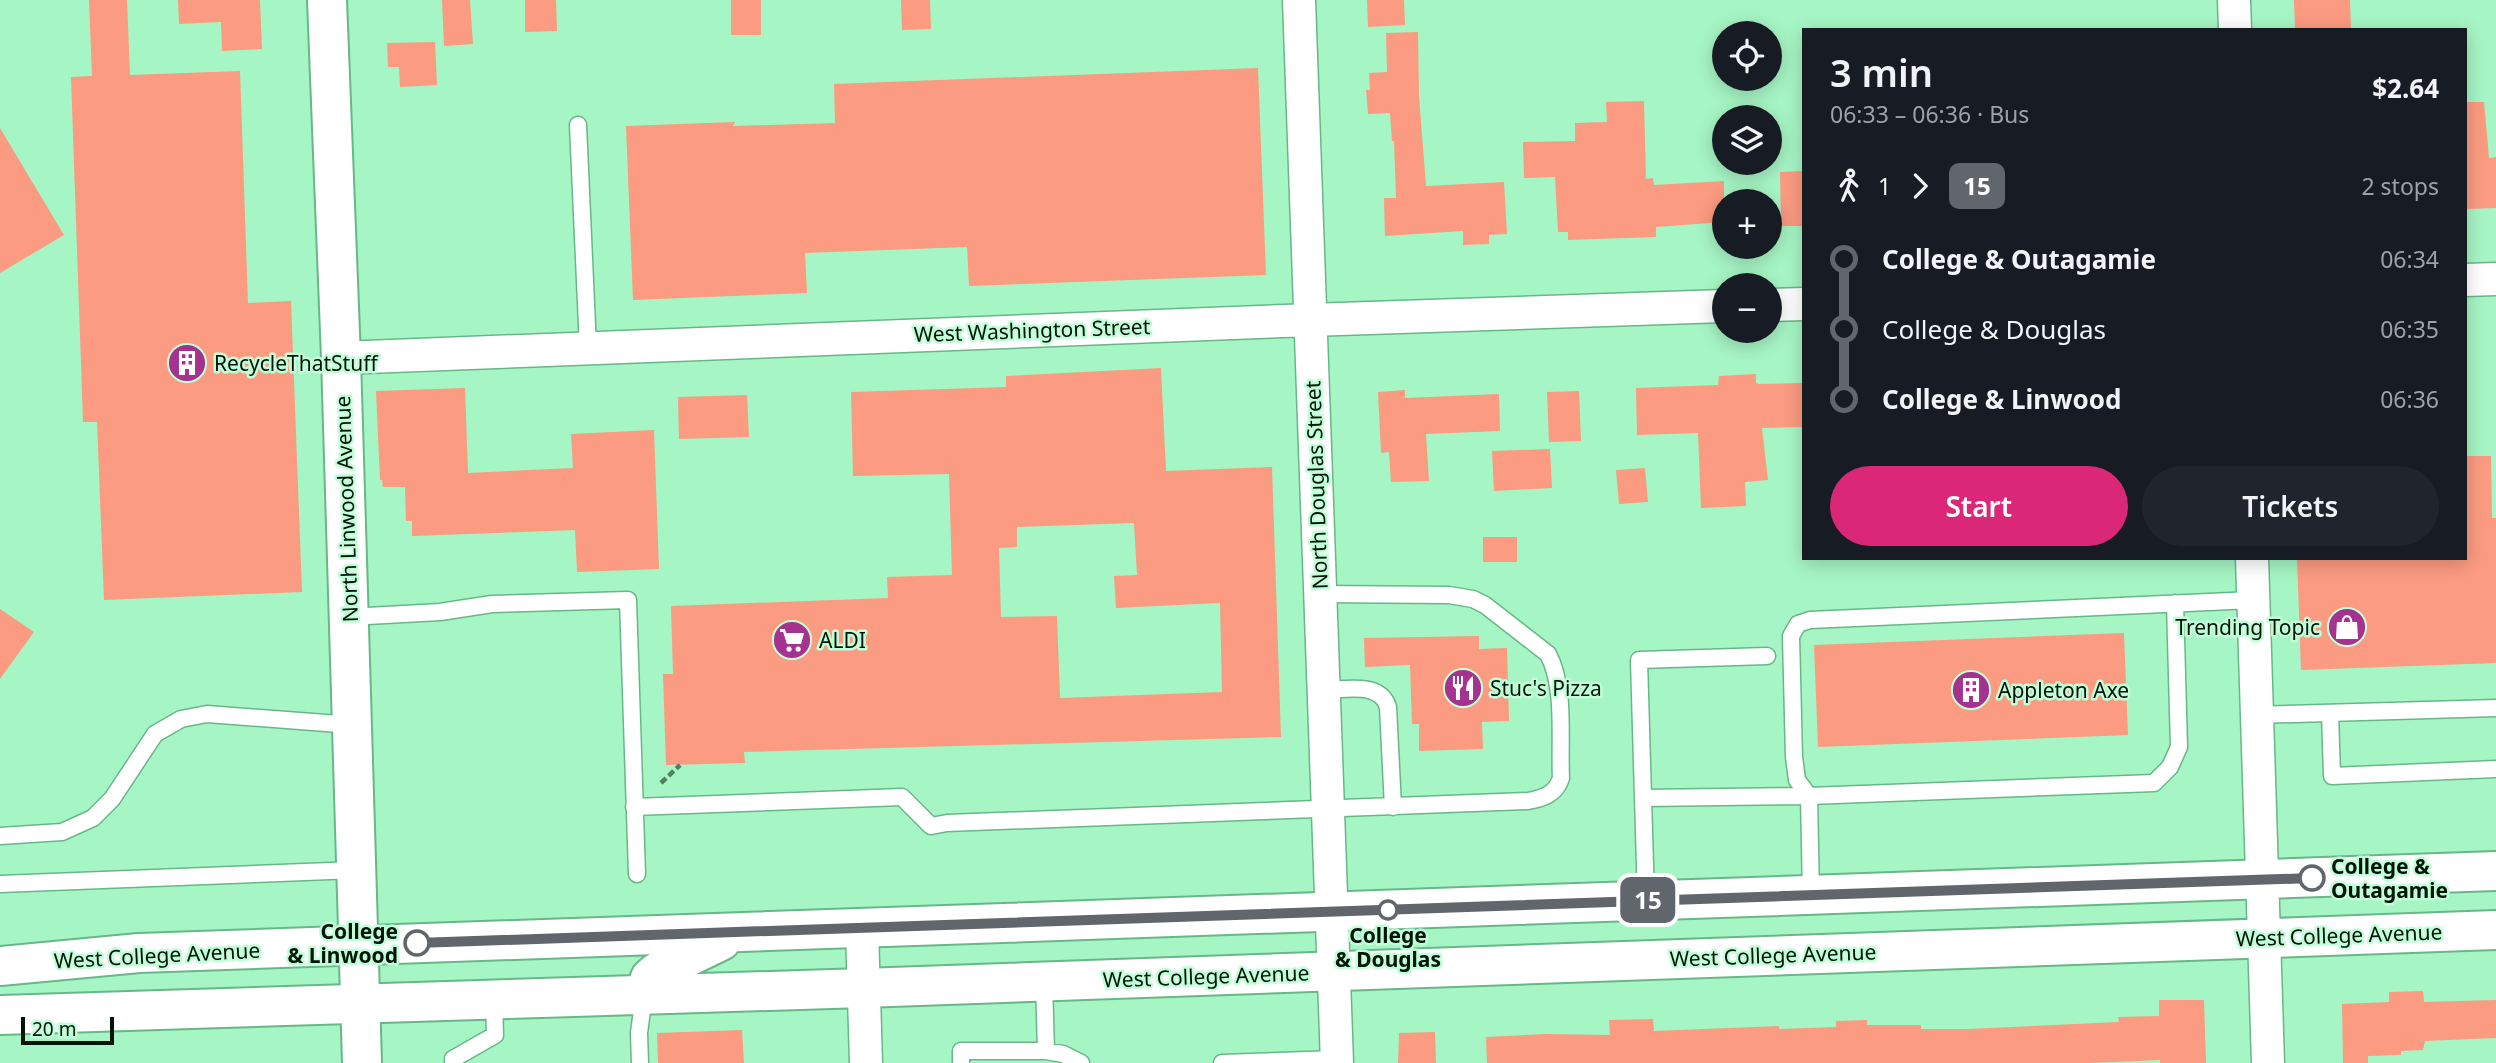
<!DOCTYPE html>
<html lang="en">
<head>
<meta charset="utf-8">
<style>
  body { margin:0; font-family:"Noto Sans",sans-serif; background:#20242c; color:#f1f3f6; height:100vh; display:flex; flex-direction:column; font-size:26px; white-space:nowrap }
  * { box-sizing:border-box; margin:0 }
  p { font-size:23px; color:#9ea1a6 }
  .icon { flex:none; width:38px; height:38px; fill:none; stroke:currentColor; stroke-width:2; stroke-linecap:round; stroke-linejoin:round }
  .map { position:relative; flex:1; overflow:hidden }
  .panel { position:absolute; left:1802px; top:28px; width:665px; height:532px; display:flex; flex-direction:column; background:#171b24; border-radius:0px; box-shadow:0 4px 18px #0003 }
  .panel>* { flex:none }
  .badge { padding:0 14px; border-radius:10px; font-size:24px; line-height:46px }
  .controls { position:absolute; left:1712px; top:21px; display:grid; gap:14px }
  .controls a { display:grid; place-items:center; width:70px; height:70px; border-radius:50%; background:#171b24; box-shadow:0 4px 18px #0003; font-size:35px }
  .scale { position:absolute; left:21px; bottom:18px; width:93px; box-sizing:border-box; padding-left:7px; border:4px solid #001508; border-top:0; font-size:19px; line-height:24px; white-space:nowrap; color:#001508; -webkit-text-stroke:5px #c0ffd7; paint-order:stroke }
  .map>.badge { position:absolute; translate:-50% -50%; box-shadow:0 0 0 4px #fff }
  .legs { display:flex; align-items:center; gap:10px; height:77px; padding:0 28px; font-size:23px }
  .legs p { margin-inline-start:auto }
  .headline { display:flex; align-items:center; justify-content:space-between; height:119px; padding:0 28px }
  h1 { font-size:38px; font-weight:600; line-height:52px }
  .primary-button { display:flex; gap:14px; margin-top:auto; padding:14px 28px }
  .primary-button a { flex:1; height:80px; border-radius:42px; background:#db2777; color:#fff; font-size:28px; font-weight:600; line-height:80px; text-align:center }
  .primary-button a+a { background:#20242c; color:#f1f3f6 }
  ul { padding:0 28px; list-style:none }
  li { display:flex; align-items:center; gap:24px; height:70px; font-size:26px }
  li i { display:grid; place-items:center; width:10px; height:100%; margin:0 9px; background:currentColor }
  li i::after { content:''; width:18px; height:18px; margin:-9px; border:5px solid; border-radius:50%; background:#171b24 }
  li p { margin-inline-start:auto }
  li:first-child i { background:linear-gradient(#0000 50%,currentColor 0) }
  li:last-child i { background:linear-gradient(currentColor 50%,#0000 0) }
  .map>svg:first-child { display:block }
  .building { fill:#fb9b81; fill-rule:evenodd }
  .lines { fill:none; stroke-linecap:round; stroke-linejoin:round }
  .service-casing { stroke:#69b788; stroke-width:19 }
  .minor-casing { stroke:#69b788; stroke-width:35 }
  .tertiary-casing { stroke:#69b788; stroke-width:42 }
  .primary-casing { stroke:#69b788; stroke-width:42 }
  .path { stroke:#508162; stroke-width:4.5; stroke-dasharray:7 3.5; stroke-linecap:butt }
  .service { stroke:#fff; stroke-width:16 }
  .minor { stroke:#fff; stroke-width:32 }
  .tertiary { stroke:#fff; stroke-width:38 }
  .primary { stroke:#fff; stroke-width:38 }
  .line-1-casing { stroke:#fff; stroke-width:16 }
  .line-1 { stroke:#61666c; stroke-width:10 }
  .stop-1-dot { fill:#fff; stroke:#61666c; stroke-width:3.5 }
  .labels { text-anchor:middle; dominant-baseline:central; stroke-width:5; stroke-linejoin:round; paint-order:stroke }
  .street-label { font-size:21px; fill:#001508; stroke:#c0ffd7 }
  .poi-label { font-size:21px; fill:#001508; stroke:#c0ffd7; text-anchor:start }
  .stop-label { font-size:21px; font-weight:bold; fill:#001508; stroke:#c0ffd7; text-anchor:start }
</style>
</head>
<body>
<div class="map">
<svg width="2496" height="1063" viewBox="0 0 2496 1063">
  <rect width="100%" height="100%" fill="#a6f5c4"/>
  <path class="building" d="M89,0H127L130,75L240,71L248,303L291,301L302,592L104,600L97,422H83L71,77L92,76Z
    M178,0H260L262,49L222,51L221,22L179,24Z
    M442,0H470L473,44L444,46Z
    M525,0H556L557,31L525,32Z
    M731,0H761V35H731Z
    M901,0H930L931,29L902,30Z
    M1367,0H1404L1405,25L1368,27Z
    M2294,0H2350L2351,28L2295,30Z
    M1418,32L1419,96L1426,186L1504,182L1507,234L1489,235V244L1463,245V231L1385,236L1384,198H1396L1394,141H1392L1390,113L1368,114L1366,90H1370L1369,73L1387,72L1386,33Z
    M435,42L437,85L400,87L399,67H388L387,43Z
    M1258,68L1266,275L969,286L967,247L805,253L807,293L633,300L626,126L735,122L733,126L835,123L834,84Z
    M1644,101L1646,179L1653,178L1654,185L1724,181V222L1656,227V237L1568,240V232H1558L1555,177L1524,178L1523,142L1575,141V123L1607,122L1606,102Z
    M2466,102H2484L2489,158L2496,157V208L2467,209Z
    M0,128L64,235L0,273Z
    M1804,171V226H1781L1780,172Z
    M1161,368L1166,471L1272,467L1281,737L744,752L745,763L666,765L663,674H673L671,606L888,598L887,577L952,575L949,474L853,476L851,392L1006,387V376ZM1134,523L1137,575L1114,576L1116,608L1220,603L1222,692L1060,698L1057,616L1001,617L999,548L1017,547V527Z
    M1756,374V383L1759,384L1804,383V427L1762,428L1768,480L1745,482L1746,506L1701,508L1698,433L1637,435L1636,388L1718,385L1719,376Z
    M465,388L468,473L573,468L571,434L654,430L659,569L577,572L575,530L412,536V521H406L405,487H383L382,480H380L376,391Z
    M1405,390V398L1499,394L1500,431L1426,434L1429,481L1391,482L1389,452L1381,453L1378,392Z
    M1579,391L1581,441L1549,442L1547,392Z
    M747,395L749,437L679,439L678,397Z
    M1550,449L1552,488L1494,491L1492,451Z
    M2466,456H2491L2492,518H2496V663L2301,670L2297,558H2466Z
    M1645,468L1648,502L1619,504L1616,470Z
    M1483,537H1517V562H1483Z
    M0,609L34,632L0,679Z
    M2124,633L2128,735L1818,747L1814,645Z
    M1479,636V649L1507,648L1509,721L1482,722L1483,749L1419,751V724H1412L1410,665L1365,667L1364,638Z
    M2423,991L2424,1002L2496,1000V1038L2425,1041L2423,1050L2401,1051V1055L2368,1056V1063H2343L2342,1004L2389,1002V992Z
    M2159,1000H2204L2206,1063H2160V1060L2090,1063H1487L1486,1037L1546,1034L1610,1035L1609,1020L1653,1019L1654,1031L1779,1026V1029L1836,1027V1021L1867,1020V1025H1921V1029H1969L2119,1022L2118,1017L2159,1016Z
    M742,1030L744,1063H658L657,1033Z
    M1435,1032L1436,1063H1398L1399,1033Z"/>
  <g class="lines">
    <g class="service-casing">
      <path id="service" d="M578,125L588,348
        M349,617L440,612L492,604L628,600L637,874
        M1323,690C1345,690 1380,681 1388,707L1393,807
        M2330,713L2332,776L2496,769
        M2256,715L2496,708
        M1643,798L1809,796L2154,783L2170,767L2179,747L2175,603
        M634,807L902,797L931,826L947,823L1528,801C1544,798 1556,794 1561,778C1559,741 1566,687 1548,654L1485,605L1473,599L1449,595L1319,594
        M0,836L62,832L93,818L112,799L155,734L181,719L207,714L352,725
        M0,884L356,870
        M1811,895L1809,796L1797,780L1794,757L1791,636L1798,624L1810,620L2253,600
        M1646,900L1639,660L1767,656
        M1044,981L1046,1051
        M453,1063V1059L495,1035L494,999
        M640,1063L639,1033L644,995
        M961,1063V1051H1046L1063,1054L1081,1063
        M1222,1063L1337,1059"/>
    </g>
    <g class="minor-casing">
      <path id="minor" d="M1299,0L1337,1063
        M2234,0L2235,30
        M2466,280L2496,279
        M1769,305L1804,304
        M341,358L1310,320L1724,306
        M2252,558L2268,1063
        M862,929L866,1063"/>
    </g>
    <g class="tertiary-casing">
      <path id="tertiary" d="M327,0L341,358L362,1063"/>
    </g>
    <g class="primary-casing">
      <path id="primary" d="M0,966L139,953L2496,871
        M644,995L650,978L657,972L721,941
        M0,1015L863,988L2496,930"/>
    </g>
    <path class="path" d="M661,783L680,765"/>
    <use href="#service" class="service"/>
    <use href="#minor" class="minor"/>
    <use href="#tertiary" class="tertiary"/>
    <use href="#primary" class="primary"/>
  </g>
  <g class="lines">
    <g class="line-1-casing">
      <path id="line-1" d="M417,943L2312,878"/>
    </g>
    <use href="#line-1" class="line-1"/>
  </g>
  <defs>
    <g id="building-disc" transform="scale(2.0125)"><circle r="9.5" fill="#a4328e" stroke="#c0ffd7"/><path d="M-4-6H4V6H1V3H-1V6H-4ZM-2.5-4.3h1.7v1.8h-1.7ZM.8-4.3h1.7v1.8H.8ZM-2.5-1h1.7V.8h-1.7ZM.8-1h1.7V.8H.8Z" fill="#fff"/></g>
    <g id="shop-disc" transform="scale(2.0125)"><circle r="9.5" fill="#a4328e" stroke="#c0ffd7"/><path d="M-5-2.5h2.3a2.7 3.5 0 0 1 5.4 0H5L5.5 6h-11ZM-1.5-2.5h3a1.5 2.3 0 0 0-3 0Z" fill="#fff"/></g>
    <g id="supermarket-disc" transform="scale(2.0125)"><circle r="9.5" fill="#a4328e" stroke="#c0ffd7"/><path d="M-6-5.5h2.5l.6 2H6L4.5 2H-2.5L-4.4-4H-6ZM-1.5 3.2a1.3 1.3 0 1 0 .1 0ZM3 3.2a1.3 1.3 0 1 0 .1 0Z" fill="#fff"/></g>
    <g id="restaurant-disc" transform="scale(2.0125)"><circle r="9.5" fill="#a4328e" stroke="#c0ffd7"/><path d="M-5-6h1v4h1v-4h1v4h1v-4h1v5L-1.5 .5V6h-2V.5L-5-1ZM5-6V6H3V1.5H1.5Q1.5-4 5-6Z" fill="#fff"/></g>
  </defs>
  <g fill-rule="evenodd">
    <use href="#building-disc" x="187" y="363"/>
    <use href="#shop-disc" x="2347" y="627"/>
    <use href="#supermarket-disc" x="792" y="640"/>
    <use href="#restaurant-disc" x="1463" y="688"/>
    <use href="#building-disc" x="1971" y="690"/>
  </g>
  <g class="stop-1-dot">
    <circle cx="2312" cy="878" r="12"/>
    <circle cx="1388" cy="910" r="9"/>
    <circle cx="417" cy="943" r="12"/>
  </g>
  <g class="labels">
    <g class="street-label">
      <text transform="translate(1032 330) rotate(-2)">West Washington Street</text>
      <text transform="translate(1316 485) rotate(-92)">North Douglas Street</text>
      <text transform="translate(346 509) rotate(-92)">North Linwood Avenue</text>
      <text transform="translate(2339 935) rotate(-2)">West College Avenue</text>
      <text transform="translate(157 955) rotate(-3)">West College Avenue</text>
      <text transform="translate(1773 955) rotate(-2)">West College Avenue</text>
      <text transform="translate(1206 976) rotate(-2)">West College Avenue</text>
    </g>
    <g class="poi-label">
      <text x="214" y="363">RecycleThatStuff</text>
      <text x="2320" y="627" text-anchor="end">Trending Topic</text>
      <text x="819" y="640">ALDI</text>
      <text x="1490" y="688">Stuc's Pizza</text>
      <text x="1998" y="690">Appleton Axe</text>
    </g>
    <g class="stop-label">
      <text x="2331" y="866">College &amp;<tspan x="2331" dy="24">Outagamie</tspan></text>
      <text x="398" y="931" text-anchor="end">College<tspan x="398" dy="24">&amp; Linwood</tspan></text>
      <text x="1388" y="935" text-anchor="middle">College<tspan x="1388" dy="24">&amp; Douglas</tspan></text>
    </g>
  </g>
</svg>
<div class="controls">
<a><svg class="icon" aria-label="locate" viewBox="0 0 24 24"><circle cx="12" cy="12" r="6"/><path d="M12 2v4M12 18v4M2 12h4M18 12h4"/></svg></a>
<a><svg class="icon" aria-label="layers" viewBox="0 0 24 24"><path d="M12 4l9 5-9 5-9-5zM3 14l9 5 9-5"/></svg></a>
<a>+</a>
<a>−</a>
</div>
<div class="scale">20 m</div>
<b class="badge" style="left:1648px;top:900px;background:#61666c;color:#fff">15</b>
<section class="panel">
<div class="headline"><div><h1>3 min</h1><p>06:33 – 06:36 · Bus</p></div><b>$2.64</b></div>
<div class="legs"><svg class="icon" aria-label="walk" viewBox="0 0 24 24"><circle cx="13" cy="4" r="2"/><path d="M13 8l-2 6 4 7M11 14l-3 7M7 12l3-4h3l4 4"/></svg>1<svg class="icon" aria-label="forward" viewBox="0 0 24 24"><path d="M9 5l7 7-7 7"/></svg><b class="badge" style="background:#61666c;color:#fff">15</b><p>2 stops</p></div>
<ul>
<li><i style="color:#61666c"></i><b>College &amp; Outagamie</b><p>06:34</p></li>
<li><i style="color:#61666c"></i><span>College &amp; Douglas</span><p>06:35</p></li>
<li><i style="color:#61666c"></i><b>College &amp; Linwood</b><p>06:36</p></li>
</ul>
<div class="primary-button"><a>Start</a><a>Tickets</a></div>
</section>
</div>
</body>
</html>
